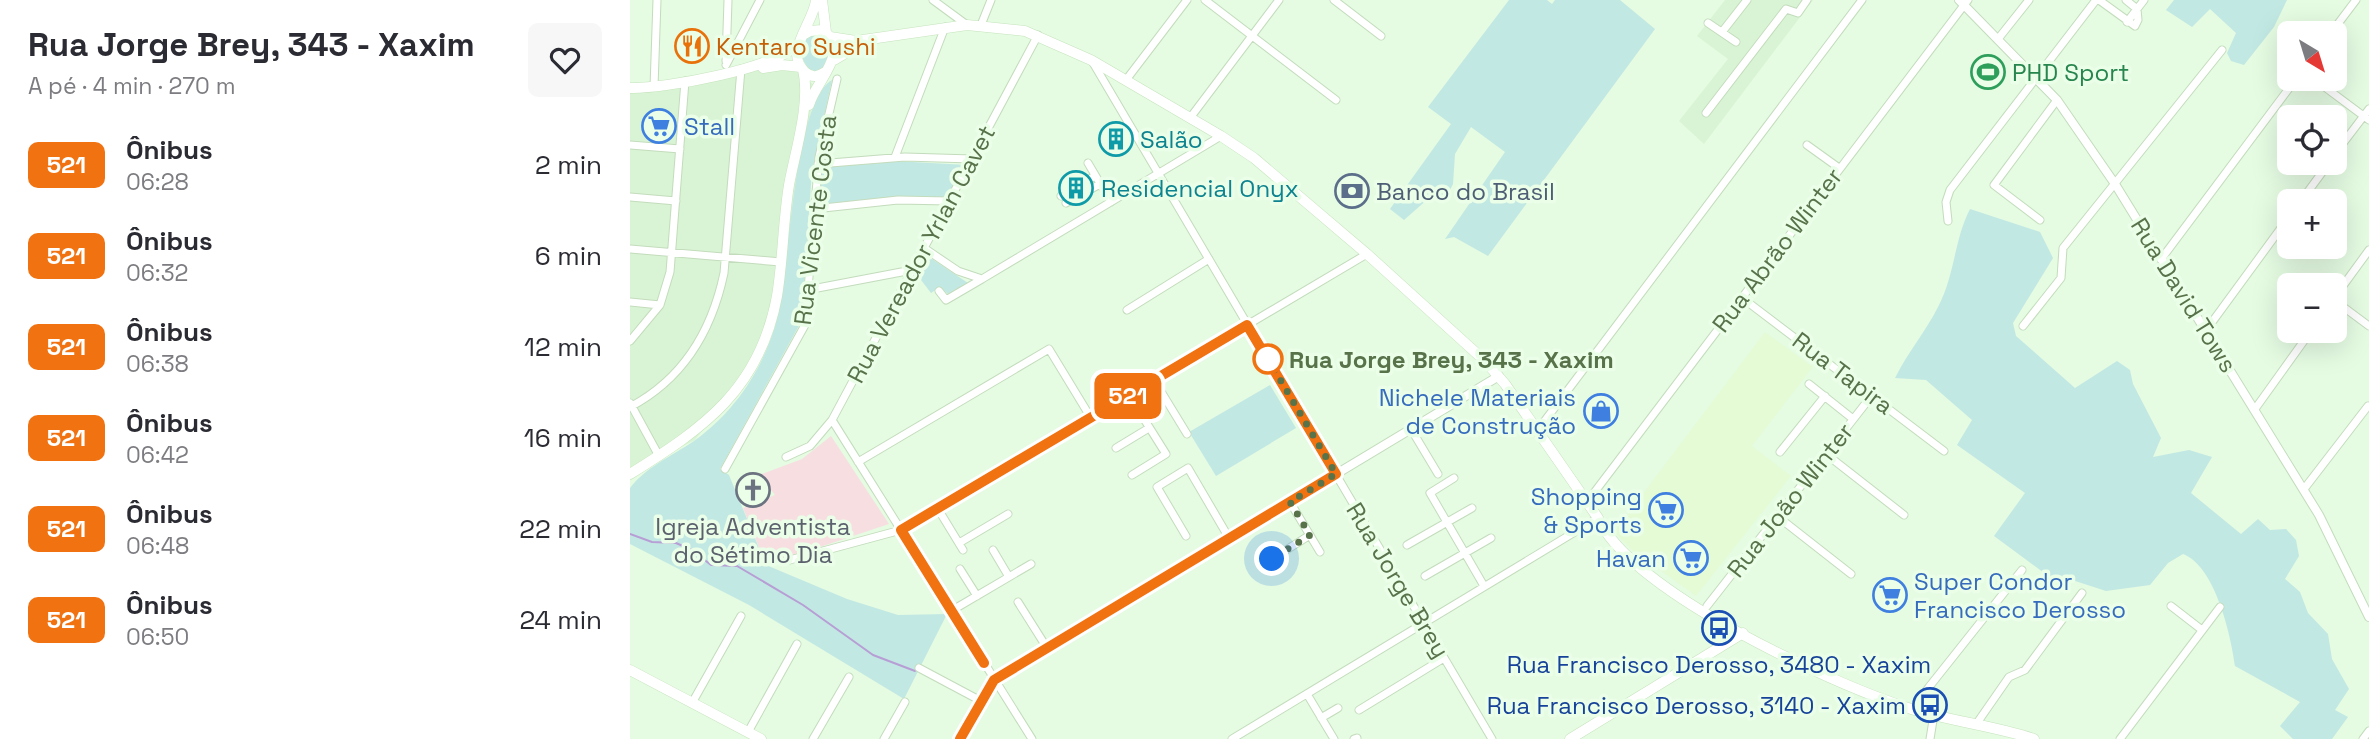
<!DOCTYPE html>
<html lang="pt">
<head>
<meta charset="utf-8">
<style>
  body { margin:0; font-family:"Space Grotesk",sans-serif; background:#f7f7f7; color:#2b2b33; height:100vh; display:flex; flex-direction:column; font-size:26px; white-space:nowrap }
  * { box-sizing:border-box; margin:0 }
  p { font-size:23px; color:#7c7c81 }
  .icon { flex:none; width:38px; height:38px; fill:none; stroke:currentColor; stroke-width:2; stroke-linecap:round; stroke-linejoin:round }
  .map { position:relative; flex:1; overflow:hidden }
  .details { display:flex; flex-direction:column; background:#fff; width:630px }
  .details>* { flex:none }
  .badge { padding:0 14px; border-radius:10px; font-size:24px; line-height:46px }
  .needle { width:46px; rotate:142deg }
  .tools { position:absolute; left:1647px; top:21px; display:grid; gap:14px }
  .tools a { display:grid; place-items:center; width:70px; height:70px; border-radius:10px; background:#fff; box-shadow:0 7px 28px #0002; font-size:35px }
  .you { position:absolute; width:35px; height:35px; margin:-18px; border:5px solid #fff; border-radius:50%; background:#1a73e8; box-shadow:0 0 0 10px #1a73e833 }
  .map>.badge { position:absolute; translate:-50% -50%; box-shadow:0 0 0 4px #fff }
  .round { display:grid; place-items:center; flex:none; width:74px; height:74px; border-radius:10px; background:#f7f7f7 }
  .headline { display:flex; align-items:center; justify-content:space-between; height:119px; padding:0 28px }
  h1 { font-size:33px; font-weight:800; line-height:52px }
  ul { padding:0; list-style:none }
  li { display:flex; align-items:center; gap:21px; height:91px; padding:0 28px }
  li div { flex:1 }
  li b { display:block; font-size:26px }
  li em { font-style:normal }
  li .badge { min-width:77px; font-weight:700; text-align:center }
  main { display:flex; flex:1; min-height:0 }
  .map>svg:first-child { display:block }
  .residential { fill:#d9f4d4 }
  .commercial { fill:#e5fbd6 }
  .education { fill:#f7dfe1 }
  .green { fill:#c2e8e3 }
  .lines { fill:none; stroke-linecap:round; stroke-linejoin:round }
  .stream { stroke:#b79fd5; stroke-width:2 }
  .minor-casing { stroke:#c3dcbc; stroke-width:9 }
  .tertiary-casing { stroke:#c3dcbc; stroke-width:10 }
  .secondary-casing { stroke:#c6e4bd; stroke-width:11 }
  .minor { stroke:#fff; stroke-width:7 }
  .tertiary { stroke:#fff; stroke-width:8 }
  .secondary { stroke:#fff; stroke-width:10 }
  .line-casing { stroke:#fff; stroke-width:16 }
  .line { stroke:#f17210; stroke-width:10 }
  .walk { stroke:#58724a; stroke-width:7; stroke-dasharray:0 12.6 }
  .stop-dot { fill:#fff; stroke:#f17210; stroke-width:3.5 }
  .labels { text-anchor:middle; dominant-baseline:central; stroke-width:7; stroke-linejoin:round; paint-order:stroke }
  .food-label { font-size:24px; fill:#c56008; stroke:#eafee8; text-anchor:start }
  .leisure-label { font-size:24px; fill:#27864d; stroke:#eafee8; text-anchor:start }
  .shop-label { font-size:24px; fill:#366cbe; stroke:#eafee8; text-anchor:end }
  .culture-label { font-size:24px; fill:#0d838f; stroke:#eafee8; text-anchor:start }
  .service-label { font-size:24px; fill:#4e5e75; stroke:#eafee8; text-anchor:start }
  .street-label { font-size:24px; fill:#58724a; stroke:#eafee8 }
  .stop-label { font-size:24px; font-weight:bold; fill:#58724a; stroke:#eafee8; text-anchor:start }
  .worship-label { font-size:24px; fill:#5b616d; stroke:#eafee8 }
  .transit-label { font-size:24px; fill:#164399; stroke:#eafee8 }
</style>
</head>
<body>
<main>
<section class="details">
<div class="headline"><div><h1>Rua Jorge Brey, 343 - Xaxim</h1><p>A pé · 4 min · 270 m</p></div><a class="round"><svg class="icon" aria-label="heart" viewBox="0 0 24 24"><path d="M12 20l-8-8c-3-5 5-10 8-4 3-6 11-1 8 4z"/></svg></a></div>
<ul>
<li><span class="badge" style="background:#f17210;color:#fff">521</span><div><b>Ônibus</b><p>06:28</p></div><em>2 min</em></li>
<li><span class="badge" style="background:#f17210;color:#fff">521</span><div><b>Ônibus</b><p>06:32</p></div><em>6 min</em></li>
<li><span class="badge" style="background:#f17210;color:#fff">521</span><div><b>Ônibus</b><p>06:38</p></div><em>12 min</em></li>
<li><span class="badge" style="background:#f17210;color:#fff">521</span><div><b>Ônibus</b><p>06:42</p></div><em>16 min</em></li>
<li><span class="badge" style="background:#f17210;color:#fff">521</span><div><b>Ônibus</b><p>06:48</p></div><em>22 min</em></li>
<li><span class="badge" style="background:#f17210;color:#fff">521</span><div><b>Ônibus</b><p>06:50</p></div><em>24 min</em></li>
</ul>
</section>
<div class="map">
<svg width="1739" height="739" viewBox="0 0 1739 739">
  <rect width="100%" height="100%" fill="#e5fbe2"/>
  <path class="residential" d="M1095,0H1183L1074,144L1049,121L1098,59L1067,36Z
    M160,65L185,86L156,274L124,362L65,440L0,473V83L55,81L111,69Z"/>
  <path class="commercial" d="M1135,332L1183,367L1122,446L1161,476L1066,596L1002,550L984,532Z"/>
  <path class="education" d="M201,436L259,524L136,565L113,508L145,495L129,475L172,459Z"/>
  <path class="green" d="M879,0H917L922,4L925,0H990L1025,29L858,256L824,237L815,239L875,152L841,127L825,154L823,184L818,194L799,198L774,220L760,209L821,124L798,107Z
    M1544,0H1657L1644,27L1614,65L1601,61L1597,53L1606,33L1580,9L1562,27L1536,10Z
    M189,33L198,40L201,58L191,71L181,72C170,58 169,51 177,35Z
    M202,80L182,171L171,322L90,469L99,475L136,565L217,599L268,615L317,614L274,699L119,605L0,544V488C16,467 42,456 64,441C106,411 136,365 148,315C160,268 163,103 202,80Z
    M265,161L337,165L319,197H268L188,206L191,166Z
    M1340,209L1410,232L1423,258L1383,323L1386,336L1445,388L1487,361L1500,370L1503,384L1531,438L1523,457L1559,450L1582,457L1561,493L1611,534L1628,519L1640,530L1656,529L1666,540L1669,556L1655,579L1670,592L1678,613L1698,634L1702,659L1719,689L1705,710L1718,717L1702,739H1663L1650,726L1670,702L1605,666C1601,635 1585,566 1553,554L1538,563L1520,585L1476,591L1439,579L1432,586L1364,536L1395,493L1327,445L1342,420L1296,380L1265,378C1278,352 1296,331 1308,307C1325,275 1324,240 1340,209Z
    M299,257L338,283L318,294L310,287L301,293L288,276Z
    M640,385L666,428L586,476L559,432Z"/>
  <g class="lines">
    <path class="stream" d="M0,534L22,542L46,543L62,550L81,565L107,566L173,605L243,655L285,671"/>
    <g class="minor-casing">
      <path id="minor" d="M303,0L337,25
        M575,0L706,100
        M704,0L751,36
        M1469,0L1505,26L1508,20L1507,9L1496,0
        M1497,22L1514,0
        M1078,23L1106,42
        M351,25L361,0
        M1092,32L1117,0
        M1701,33L1726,0
        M1368,39L1399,0
        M96,61L98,0
        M462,61L862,739
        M96,65L130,0
        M1684,79L1739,120
        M496,80L557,0
        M24,87L27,0
        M1076,113L1156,9L1168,13L1177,0
        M560,118L649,0
        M0,145L50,149
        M1177,145L1209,168
        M1704,155L1739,109
        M265,157L315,27
        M458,163L481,202
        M188,164L275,157L342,159
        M431,196L465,176
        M0,197L46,201
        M1671,201L1699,163
        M436,203L470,184
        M184,209L268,200L319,201
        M1410,220L1364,185L1427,100
        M1318,221L1316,202L1320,190L1466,0
        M294,248L328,271L352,279L591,136
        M0,249L151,262
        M1532,258L1666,79
        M177,290L282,270
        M309,291L316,300L352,279
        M1111,297L1314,451
        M1704,298L1739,250
        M1704,300L1739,326
        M0,302L30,305
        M497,310L579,259
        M1393,326L1431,278L1433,248L1592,50
        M1577,329L1659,217
        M0,341L30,305L40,272L55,81
        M524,380L557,434
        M1179,384L1223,419
        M499,395L536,454L502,475
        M0,403L29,456
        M0,407C53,379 82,330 94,273L111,69
        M1625,409L1681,331
        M202,420L402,739
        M781,429L808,474
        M907,431L1232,0
        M486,448L519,428
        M1150,452L1195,396
        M1196,454L1274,515
        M156,457L180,446L202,420L408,35
        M228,462L419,349L461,418
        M95,469L175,325L189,157L207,79
        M824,478L800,493L854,586
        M1674,489L1738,406
        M660,502L690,552
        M957,502L1338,0
        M308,509L333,550
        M1147,516L1221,574
        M556,536L527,487L558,468L599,538
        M329,543L378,514
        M777,545L842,508
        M363,550L379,577
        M642,559L680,535
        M156,561L271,530L737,254
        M330,569L347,596
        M795,576L861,538
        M388,602L417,648
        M1077,606L1243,394
        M1541,606L1572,630
        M321,611L401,564
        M289,668L351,701
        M677,694L704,739
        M62,703L111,616
        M729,710L814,658
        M1289,711L1291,698L1299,687L1392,570
        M691,718L708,708
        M1347,723L1379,677L1395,670L1452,593
        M118,732L167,644
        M183,739L219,677
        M254,739L275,702
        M602,739L968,518
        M724,739L727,738
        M1300,739L1304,714
        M1490,739L1590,607
        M1733,739L1739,731"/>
    </g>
    <g class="tertiary-casing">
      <path id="tertiary" d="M1329,0L1427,100L1485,184L1689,515L1739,617
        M330,739L364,680L869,376"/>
    </g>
    <g class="secondary-casing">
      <path id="secondary" d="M186,0C184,22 153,53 175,72C182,78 188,77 195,72
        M192,0L196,32
        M173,35L180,31L192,30C223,51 185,81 179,105
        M200,37L226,41L337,25L395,31L461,60L591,136L624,158L737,254L855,361L875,384L968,518C1001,591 1198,682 1275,707C1317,721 1362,725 1404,739
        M204,60L221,50L241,44
        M133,68L152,65L171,67
        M0,88C34,89 147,68 168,44
        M0,474C74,428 130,389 147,296C153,260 153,222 159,185C165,152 181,103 173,70
        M0,670L131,739
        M940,739L1113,633"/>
    </g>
    <use href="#minor" class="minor"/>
    <use href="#tertiary" class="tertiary"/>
    <use href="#secondary" class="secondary"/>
  </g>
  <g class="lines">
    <g class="line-casing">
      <path id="line" d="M330,739L364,680L706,474L617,325L271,530L354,663"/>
    </g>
    <use href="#line" class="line"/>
    <path class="walk" d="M638,359L706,474L660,502L680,535L642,559"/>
  </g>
  <defs>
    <g id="restaurant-ring" transform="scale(1.75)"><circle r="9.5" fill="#eafee8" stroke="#e8710a" stroke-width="1.5"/><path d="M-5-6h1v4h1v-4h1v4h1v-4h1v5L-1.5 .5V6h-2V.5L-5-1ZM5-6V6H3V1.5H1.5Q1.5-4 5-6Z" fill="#e8710a"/></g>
    <g id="stadium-ring" transform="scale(1.75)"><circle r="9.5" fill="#eafee8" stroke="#2e9e5b" stroke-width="1.5"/><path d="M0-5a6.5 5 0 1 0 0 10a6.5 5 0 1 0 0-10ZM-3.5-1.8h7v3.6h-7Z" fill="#2e9e5b"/></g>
    <g id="supermarket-ring" transform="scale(1.75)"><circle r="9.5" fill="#eafee8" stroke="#3f7fe0" stroke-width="1.5"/><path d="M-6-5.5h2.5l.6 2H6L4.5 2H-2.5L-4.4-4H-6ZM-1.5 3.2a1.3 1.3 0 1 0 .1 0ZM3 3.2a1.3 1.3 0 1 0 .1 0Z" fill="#3f7fe0"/></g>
    <g id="building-ring" transform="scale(1.75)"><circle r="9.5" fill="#eafee8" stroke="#0f9aa8" stroke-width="1.5"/><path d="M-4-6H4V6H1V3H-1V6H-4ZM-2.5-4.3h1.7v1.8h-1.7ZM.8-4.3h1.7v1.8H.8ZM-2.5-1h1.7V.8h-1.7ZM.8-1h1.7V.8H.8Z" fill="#0f9aa8"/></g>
    <g id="bank-ring" transform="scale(1.75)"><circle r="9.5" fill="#eafee8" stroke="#5c6f8a" stroke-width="1.5"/><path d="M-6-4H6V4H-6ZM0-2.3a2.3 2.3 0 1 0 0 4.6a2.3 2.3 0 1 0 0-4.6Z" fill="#5c6f8a"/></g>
    <g id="shop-ring" transform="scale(1.75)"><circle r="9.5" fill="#eafee8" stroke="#3f7fe0" stroke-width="1.5"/><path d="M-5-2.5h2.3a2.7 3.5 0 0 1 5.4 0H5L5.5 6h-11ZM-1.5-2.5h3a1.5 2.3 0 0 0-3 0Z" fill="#3f7fe0"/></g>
    <g id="church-ring" transform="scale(1.75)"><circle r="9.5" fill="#eafee8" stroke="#6b7280" stroke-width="1.5"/><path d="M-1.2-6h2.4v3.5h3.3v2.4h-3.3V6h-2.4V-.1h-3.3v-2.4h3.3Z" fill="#6b7280"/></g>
    <g id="bus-ring" transform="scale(1.75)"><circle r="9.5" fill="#eafee8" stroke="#1a4fb4" stroke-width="1.5"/><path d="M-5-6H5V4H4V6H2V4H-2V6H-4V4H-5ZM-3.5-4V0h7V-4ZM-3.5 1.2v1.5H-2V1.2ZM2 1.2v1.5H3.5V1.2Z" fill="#1a4fb4"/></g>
  </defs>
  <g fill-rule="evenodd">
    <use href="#restaurant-ring" x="62" y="46"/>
    <use href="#stadium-ring" x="1358" y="72"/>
    <use href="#supermarket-ring" x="29" y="126"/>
    <use href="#building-ring" x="486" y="139"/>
    <use href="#building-ring" x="446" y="188"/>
    <use href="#bank-ring" x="722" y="191"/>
    <use href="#shop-ring" x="971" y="411"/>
    <use href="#church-ring" x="123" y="490"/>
    <use href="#supermarket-ring" x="1036" y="510"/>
    <use href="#supermarket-ring" x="1061" y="558"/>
    <use href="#supermarket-ring" x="1260" y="595"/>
    <use href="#bus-ring" x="1089" y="628"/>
    <use href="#bus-ring" x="1300" y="705"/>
  </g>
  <circle class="stop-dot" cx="638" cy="359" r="14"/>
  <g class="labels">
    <g class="food-label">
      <text x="86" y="46">Kentaro Sushi</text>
    </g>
    <g class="leisure-label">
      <text x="1382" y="72">PHD Sport</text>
    </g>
    <g class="shop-label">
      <text x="54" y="126" text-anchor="start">Stall</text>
      <text x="946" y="397">Nichele Materiais<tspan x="946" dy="28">de Construção</tspan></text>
      <text x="1012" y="496">Shopping<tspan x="1012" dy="28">&amp; Sports</tspan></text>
      <text x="1036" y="558">Havan</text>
      <text x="1284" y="581" text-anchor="start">Super Condor<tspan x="1284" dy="28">Francisco Derosso</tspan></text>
    </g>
    <g class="culture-label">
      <text x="510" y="139">Salão</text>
      <text x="471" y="188">Residencial Onyx</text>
    </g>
    <g class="service-label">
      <text x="746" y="191">Banco do Brasil</text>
    </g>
    <g class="street-label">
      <text transform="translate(185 220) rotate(-83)">Rua Vicente Costa</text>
      <text transform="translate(1147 250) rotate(-53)">Rua Abrão Winter</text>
      <text transform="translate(291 254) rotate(-62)">Rua Vereador Yrlan Cavet</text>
      <text transform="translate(1554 295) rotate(58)">Rua David Tows</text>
      <text transform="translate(1213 373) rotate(37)">Rua Tapira</text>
      <text transform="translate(1160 500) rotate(-52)">Rua João Winter</text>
      <text transform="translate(768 580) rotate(59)">Rua Jorge Brey</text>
    </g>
    <g class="stop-label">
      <text x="659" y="359">Rua Jorge Brey, 343 - Xaxim</text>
    </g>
    <g class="worship-label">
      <text x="123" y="526">Igreja Adventista<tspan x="123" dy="28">do Sétimo Dia</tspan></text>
    </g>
    <g class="transit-label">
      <text x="1089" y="664">Rua Francisco Derosso, 3480 - Xaxim</text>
      <text x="1276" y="705" text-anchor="end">Rua Francisco Derosso, 3140 - Xaxim</text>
    </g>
  </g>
</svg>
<div class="tools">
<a><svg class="needle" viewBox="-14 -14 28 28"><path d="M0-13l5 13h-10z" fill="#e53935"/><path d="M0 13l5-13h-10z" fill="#7c7c81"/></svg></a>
<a><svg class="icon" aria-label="locate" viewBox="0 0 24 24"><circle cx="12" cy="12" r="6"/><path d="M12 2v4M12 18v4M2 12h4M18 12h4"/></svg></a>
<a>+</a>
<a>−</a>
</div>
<div class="you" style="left:642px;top:559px"></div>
<b class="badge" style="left:498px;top:396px;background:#f17210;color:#fff">521</b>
</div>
</main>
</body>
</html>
